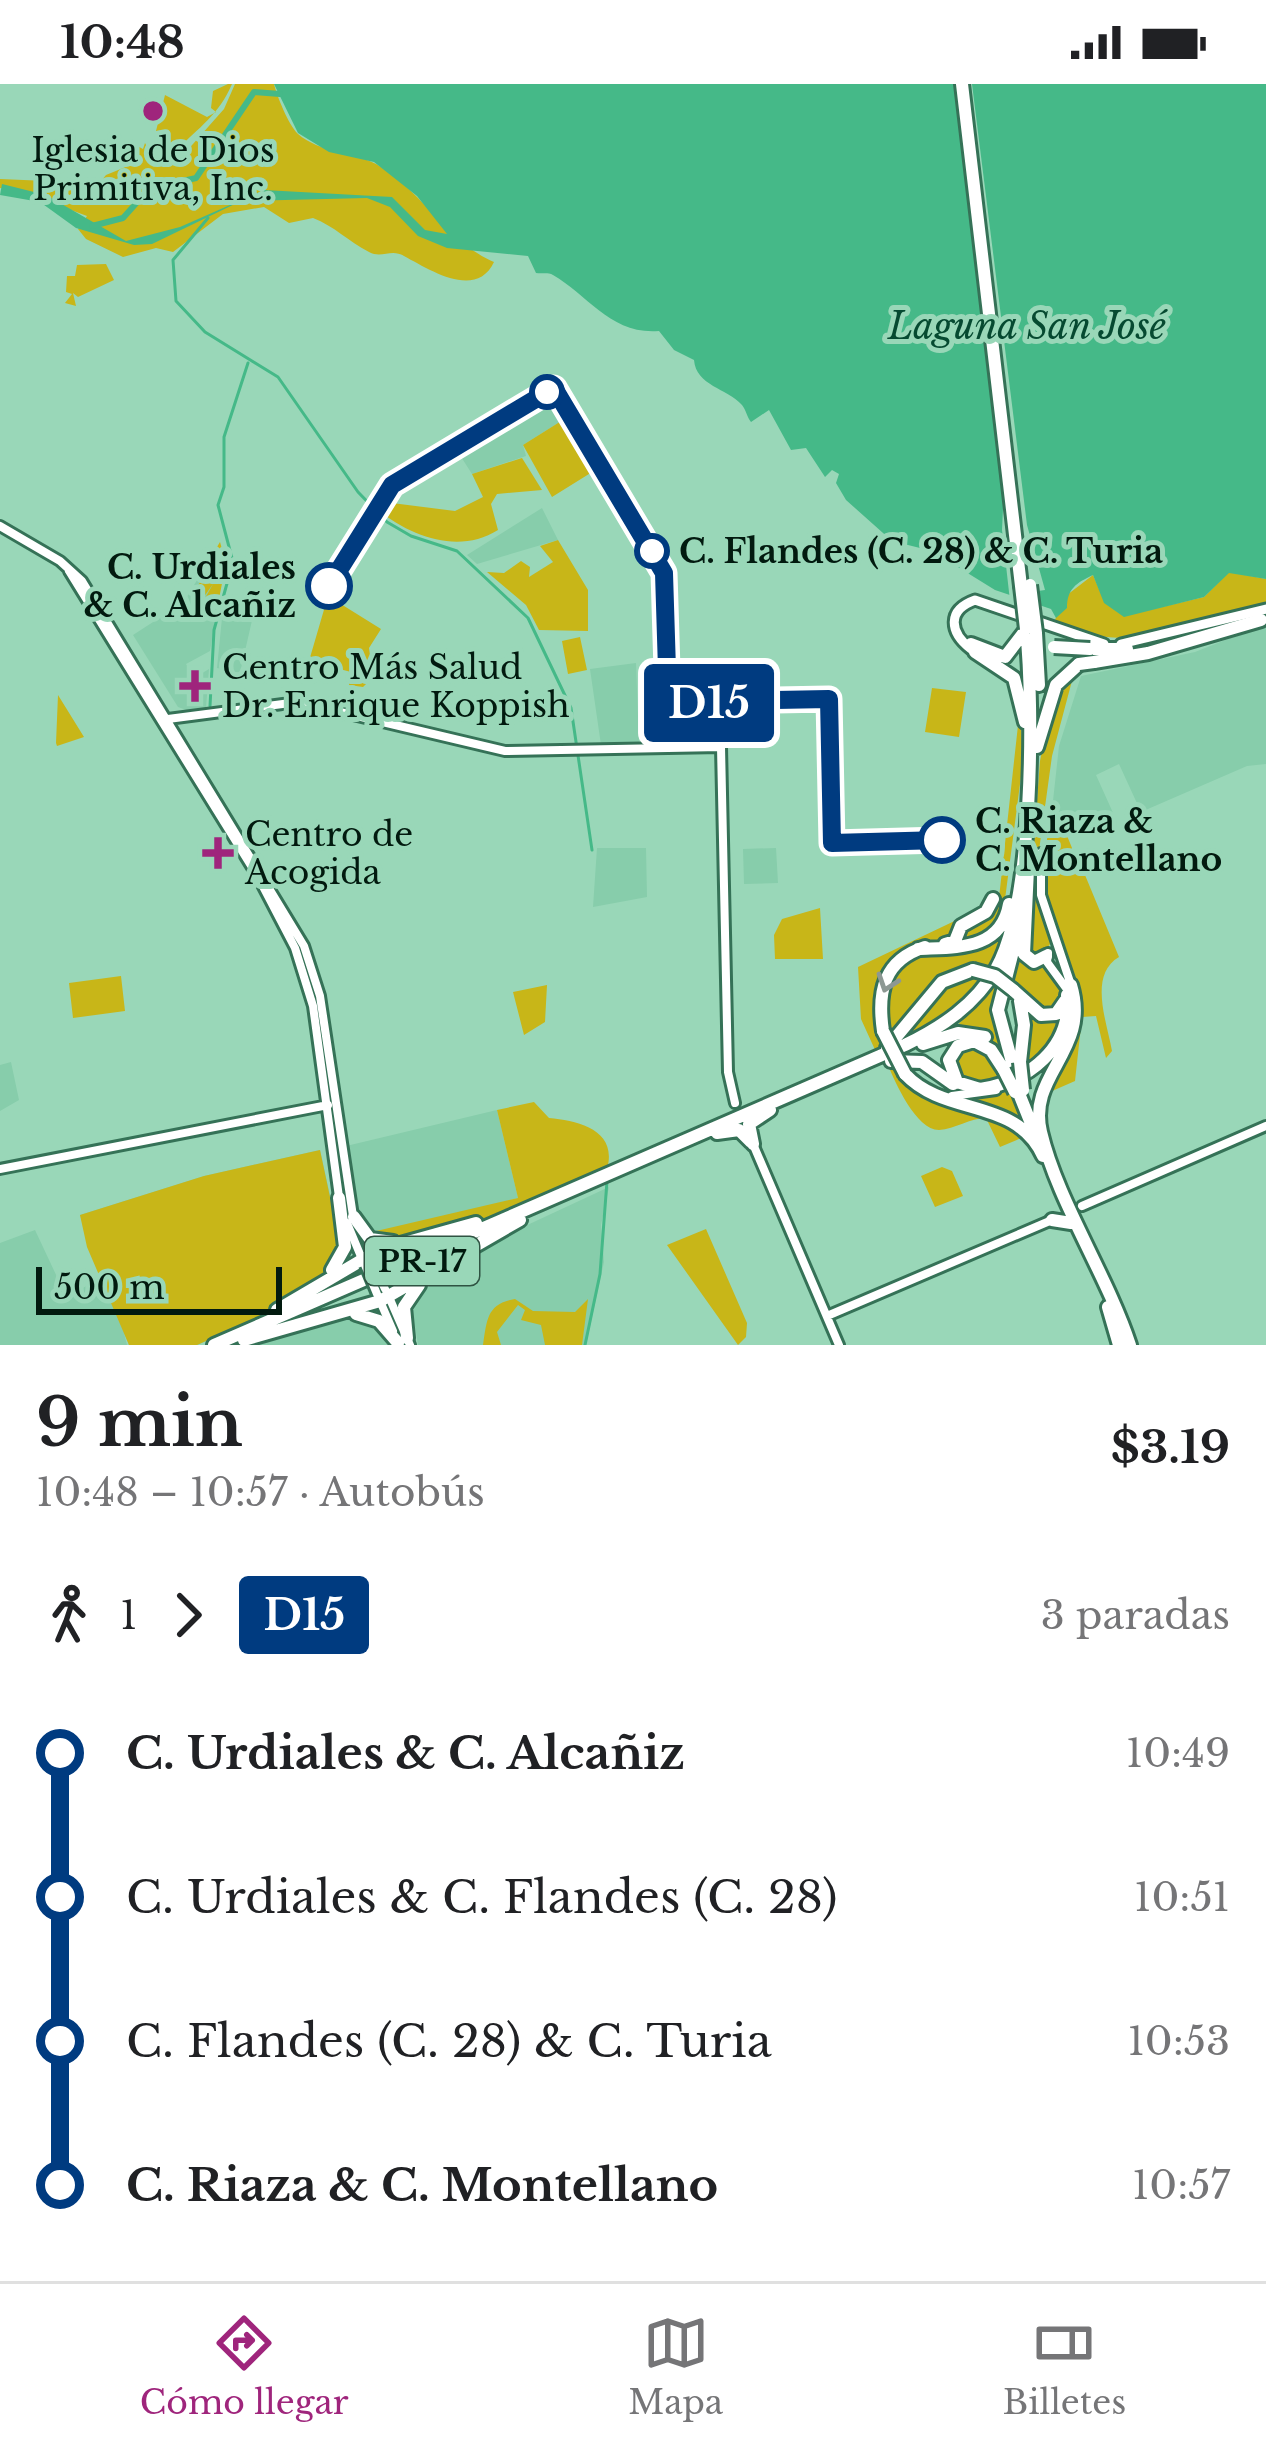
<!DOCTYPE html>
<html lang="es">
<head>
<meta charset="utf-8">
<style>
  body { margin:0; font-family:"Libre Baskerville",serif; background:#f2f2f2; color:#202124; height:100vh; display:flex; flex-direction:column; font-size:45px; white-space:nowrap }
  * { box-sizing:border-box; margin:0 }
  p { font-size:39px; color:#757577 }
  .icon { flex:none; width:66px; height:66px; fill:none; stroke:currentColor; stroke-width:2; stroke-linecap:round; stroke-linejoin:round }
  .map { position:relative; height:1261px; overflow:hidden }
  .side { display:flex; flex-direction:column; background:#fff; flex:1 }
  .side>* { flex:none }
  .badge { padding:0 24px; border-radius:9px; font-size:42px; line-height:78px }
  .scale { position:absolute; left:36px; bottom:30px; width:246px; box-sizing:border-box; padding-left:12px; border:6px solid #021a0f; border-top:0; font-size:33px; line-height:42px; white-space:nowrap; color:#021a0f; -webkit-text-stroke:9px #99d7b8; paint-order:stroke }
  .map>.badge { position:absolute; translate:-50% -50%; box-shadow:0 0 0 6px #fff }
  .legs { display:flex; align-items:center; gap:18px; height:132px; padding:0 36px; font-size:39px }
  .legs p { margin-inline-start:auto }
  .summary { display:flex; align-items:center; justify-content:space-between; height:204px; padding:0 36px }
  h1 { font-size:66px; font-weight:800; line-height:90px }
  ul { padding:0 36px; list-style:none }
  li { display:flex; align-items:center; gap:42px; height:144px; font-size:45px }
  li i { display:grid; place-items:center; width:18px; height:100%; margin:0 15px; background:currentColor }
  li i::after { content:''; width:30px; height:30px; margin:-15px; border:9px solid; border-radius:50%; background:#fff }
  li p { margin-inline-start:auto }
  li:first-child i { background:linear-gradient(#0000 50%,currentColor 0) }
  li:last-child i { background:linear-gradient(currentColor 50%,#0000 0) }
  .status { display:flex; justify-content:space-between; align-items:center; height:84px; padding:0 60px; background:#fff; direction:ltr }
  .status svg { height:33px; fill:currentColor }
  .menu { display:flex; justify-content:space-around; align-items:center; height:168px; border-top:3px solid #e0e0e0; background:#fff; font-size:33px; color:#757577 }
  .menu a { display:grid; justify-items:center; gap:6px }
  .menu .current { color:#9f257c }
  .map>svg:first-child { display:block }
  .built { fill:#87cdab }
  .green { fill:#c8b618 }
  .water { fill:#45b988 }
  .pier { fill:#99d7b8 }
  .lines { fill:none; stroke-linecap:round; stroke-linejoin:round }
  .stream { stroke:#45b988; stroke-width:3 }
  .canal { stroke:#45b988; stroke-width:6 }
  .secondary-casing { stroke:#357257; stroke-width:14 }
  .primary-casing { stroke:#357257; stroke-width:15 }
  .highway-casing { stroke:#357257; stroke-width:18 }
  .secondary { stroke:#fff; stroke-width:8 }
  .primary { stroke:#fff; stroke-width:9 }
  .highway { stroke:#fff; stroke-width:12 }
  .secondary-bridge-casing { stroke:#357257; stroke-width:14; stroke-linecap:butt }
  .highway-bridge-casing { stroke:#357257; stroke-width:18; stroke-linecap:butt }
  .secondary-bridge { stroke:#fff; stroke-width:8 }
  .highway-bridge { stroke:#fff; stroke-width:12 }
  .oneway { stroke:#8d9893 }
  .line-1-casing { stroke:#fff; stroke-width:27 }
  .line-1 { stroke:#003b80; stroke-width:18 }
  .poi-dot { fill:#9f257c; stroke:#99d7b8; stroke-width:4.5 }
  .stop-1-dot { fill:#fff; stroke:#003b80; stroke-width:6 }
  .labels { text-anchor:middle; dominant-baseline:central; stroke-width:10; stroke-linejoin:round; paint-order:stroke }
  .shield { fill:#99d7b8; stroke:#2f5342; stroke-width:3 }
  .shield-label { font-size:30px; font-weight:bold; fill:#021a0f }
  .poi-label { font-size:33px; fill:#021a0f; stroke:#99d7b8; text-anchor:start }
  .stop-label { font-size:33px; font-weight:bold; fill:#021a0f; stroke:#99d7b8; text-anchor:start }
  .water-label { font-size:36px; font-style:italic; fill:#064a31; stroke:#99d7b8 }
</style>
</head>
<body>
<div class="status"><b>10:48</b><svg viewBox="0 0 49 12"><path d="M0 12V9h3v3zM5 12V6h3v6zM10 12V3h3v9zM15 12V0h3v12zM26 1h20v11H26zM47 4h2v5h-2z"/></svg></div>
<div class="map">
<svg width="1266" height="1261" viewBox="0 0 1266 1261">
  <rect width="100%" height="100%" fill="#99d7b8"/>
  <path class="built" d="M551,309L566,334L523,361L526,372L472,390L456,365Z
    M542,424L558,456L477,480L467,471Z
    M200,491L213,501L204,516L217,525L210,567L186,580L194,594L209,585L206,624L189,627L178,623L133,551L184,518Z
    M223,524L253,532L240,589L217,584Z
    M1266,540V680L1247,682L1141,728L1119,680L1096,691L1114,731L1067,752L1053,717L1059,662L1081,592L1195,568Z
    M636,579L639,660L601,661L590,585Z
    M597,764H646L647,813L593,823Z
    M776,764L778,799L744,800L743,765Z
    M11,978L19,1016L0,1027V981Z
    M497,1026L518,1114L386,1148H372L356,1133L342,1063Z
    M320,1066L337,1143L272,1228L197,1261H129L124,1249L127,1261H0V1159L35,1146L66,1212L101,1195L80,1131L204,1092Z
    M609,1103L601,1141L604,1178L586,1261H418L412,1223L424,1206L482,1162Z
    M357,1232L368,1233L395,1261H249L278,1248Z"/>
  <path class="green" d="M228,0H232C219,31 198,44 178,65L156,47L165,11L207,33L216,28L211,24L213,7Z
    M235,0H274C277,12 288,40 298,50C318,68 358,70 376,80C423,107 448,159 494,178C476,216 430,186 404,172C391,164 382,175 369,168C348,157 334,142 313,134L289,139L264,123L223,130L173,168L156,164L123,173L86,155L78,145L87,132L55,120L48,111L0,104V95L47,97L92,108L106,91L128,82L119,65L126,56L143,65L145,59L155,77L177,78L224,25Z
    M106,180L114,196L78,213L73,209L76,222L65,219L72,210L66,208L67,192H75L77,181Z
    M566,334L597,385L552,413L523,361Z
    M522,374L542,406L497,410L491,420L498,446C460,470 413,454 378,426L384,418L455,427L483,413L472,390Z
    M558,456L588,506V547L539,546L526,521L487,488L504,489L521,477L530,483L529,493L553,478L540,462Z
    M220,458L226,479L217,525L204,516L213,500L203,514L194,508L202,495L207,498L200,491Z
    M1229,488L1266,495V523C1184,544 1137,571 1054,540L1058,526L1067,524V511L1093,491L1105,519L1124,532L1204,513Z
    M328,512L381,545L369,564L373,593L363,603L349,601L351,588L309,577Z
    M580,553L587,586L568,590L562,557Z
    M1073,593L1052,672L1037,781V805L1053,856L1039,875L1026,865L1040,677L1054,607Z
    M932,604L966,608L959,653L925,648Z
    M58,611L84,653L57,662L56,659Z
    M1020,623L1023,677L1004,823C995,844 987,851 964,856L963,846L999,814Z
    M1053,717L1072,764L1069,771L1046,762Z
    M1050,776L1085,791L1119,873C1088,891 1107,938 1112,967L1106,974L1096,932L1082,933L1075,997L1043,1011L1070,967L1068,872L1045,806Z
    M986,822L955,854L909,863L887,881L877,907L884,963L876,968L861,935L858,883Z
    M820,824L823,875H775L774,851L782,835Z
    M1001,847V862L990,883C939,874 917,922 891,957L884,907L901,876Z
    M1022,850L1023,870L1044,878L1060,897L1058,924L1043,929L1008,893Z
    M962,891H984L949,930L894,962L940,902Z
    M121,892L125,927L73,934L69,899Z
    M999,897L994,936L1007,978L984,950L953,946Z
    M547,901L545,938L524,951L513,908Z
    M1024,924L1058,929L1062,939L1042,972L1023,985Z
    M960,962L985,963L1004,994L982,1001L963,999L951,973Z
    M892,977C917,1010 988,1027 1026,1052L1000,1063L986,1034C970,1034 955,1045 939,1046C916,1046 895,998 887,979Z
    M1008,1003L1030,1045L967,1016Z
    M534,1018L549,1034C579,1037 618,1046 607,1085L498,1132L370,1165L365,1154L372,1148L518,1114L497,1026Z
    M320,1066L340,1160L330,1186L272,1228L197,1261H129L87,1163L80,1131L204,1092Z
    M942,1083L952,1087L963,1112L935,1123L921,1092Z
    M706,1145L747,1239L746,1253L738,1261L667,1161Z
    M515,1215L533,1227L575,1228L588,1215L582,1261H545L541,1241L521,1236L525,1226L518,1221L497,1248L501,1261H483C487,1235 487,1220 515,1215Z"/>
  <path class="water" d="M274,0H1266V495L1229,489L1204,513L1124,533L1104,519L1093,491C1076,499 1067,505 1067,524L1056,534L1051,525L995,506L932,467L892,457L846,416L836,399L839,390L832,386L825,393L806,364L791,366L769,326L751,338C747,333 746,326 742,321C727,304 696,302 694,276L674,266L659,247C611,251 588,211 553,191C548,188 542,190 536,189L528,172L447,164L418,152L390,123L367,114L241,117L152,160L134,161L76,144L40,118L0,111L2,100L46,111L126,157L180,143L264,106L392,113L425,146L447,150L417,112L374,78L329,68L298,49Z"/>
  <path class="pier" d="M955,0H972L1027,441L1045,506L1038,507L1041,528L1010,517L1002,446L1004,404Z"/>
  <g class="lines">
    <path class="stream" d="M208,134L173,176L176,217L205,248L278,293L358,408L387,438L411,452L457,467L528,534L571,624L592,766
      M210,622L214,546L233,478L218,421L224,403V353L248,279
      M585,1261L600,1190L607,1097"/>
    <path class="canal" d="M92,142L123,134L149,105L196,94L254,8L280,10"/>
    <g class="secondary-casing">
      <path id="secondary" d="M0,442L60,477L82,497L304,862L320,912L353,1132
        M69,487L258,793L295,864L313,922L339,1113
        M168,635L298,618L505,667L721,663L728,988L735,1019
        M1041,769V811L1072,904
        M1048,869L1047,878L1066,904
        M952,1012L996,1006
        M753,1060L839,1261
        M0,1085L328,1021
        M1082,1122L1266,1042
        M347,1139L362,1175
        M389,1213L410,1261
        M380,1217L393,1247
        M827,1232L1052,1136"/>
    </g>
    <g class="primary-casing">
      <path id="primary" d="M1121,560L1266,525
        M971,565C949,548 947,526 975,516L1104,560"/>
    </g>
    <g class="highway-casing">
      <path id="highway" d="M962,0L1021,502
        M1036,549L1039,601
        M971,560L1005,573L1025,547
        M1090,565H1127
        M975,568L1014,594L1025,638
        M1094,578L1148,569L1261,536
        M1037,663L1056,601L1079,580
        M1028,785L1024,870L1034,878L1046,872
        M945,860L955,857L961,842L986,828L993,815
        M918,865C956,863 1001,867 1009,820
        M1071,901C1091,967 1027,990 1041,1048C1057,1116 1107,1191 1130,1261
        M1013,906L1041,931L1056,930L1065,917
        M1020,917L1024,941L1020,978
        M883,947C877,907 884,876 925,863
        M923,960L958,949L985,953
        M887,964L942,898L973,886
        M891,977L922,978L953,1000
        M1013,982L998,926L1020,840
        M1004,986L991,966L974,957L958,962L949,976L957,998L980,1005C1028,998 1073,963 1067,911
        M905,990C945,1033 1016,1013 1043,1072
        M1018,1007L1036,1052
        M717,1049L739,1046L751,1058
        M753,1060L749,1040L770,1026
        M354,1133L370,1155L393,1158
        M1052,1136L1071,1139
        M332,1186L345,1163L339,1114
        M1108,1223L1119,1261
        M277,1226L379,1166L476,1139
        M356,1230L379,1237L398,1259
        M407,1254L404,1223L419,1201
        M244,1256L380,1217L520,1136
        M214,1261L905,961C942,943 975,921 996,885C1034,818 1034,624 1026,545"/>
    </g>
    <use href="#secondary" class="secondary"/>
    <use href="#primary" class="primary"/>
    <use href="#highway" class="highway"/>
    <g class="secondary-bridge-casing">
      <path id="secondary-bridge" d="M373,1178L385,1205
        M365,1181L377,1210"/>
    </g>
    <g class="highway-bridge-casing">
      <path id="highway-bridge" d="M1030,501L1036,549
        M1021,502L1026,545
        M1054,563L1090,565
        M1079,580L1094,578
        M973,886L995,892L1013,906
        M883,947L905,990
        M1020,978L1023,1006
        M1004,986L1015,1008"/>
    </g>
    <use href="#secondary-bridge" class="secondary-bridge"/>
    <use href="#highway-bridge" class="highway-bridge"/>
  </g>
  <defs><path id="oneway-chevron" d="M-2-3.5L2.5 0L-2 3.5" fill="none" stroke-width="1.6" stroke-linecap="round" stroke-linejoin="round" transform="scale(3)"/></defs>
  <use class="oneway" href="#oneway-chevron" transform="translate(887 899) rotate(109)"/>
  <g class="lines">
    <g class="line-1-casing">
      <path id="line-1" d="M329,502L392,401L554,304L664,489L668,618L829,615L832,759L942,756"/>
    </g>
    <use href="#line-1" class="line-1"/>
  </g>
  <g class="poi-dot">
    <circle cx="153" cy="27" r="12"/>
    <path d="M189 584h12v12h12v12h-12v12h-12v-12h-12v-12h12z"/>
    <path d="M212 751h12v12h12v12h-12v12h-12v-12h-12v-12h12z"/>
  </g>
  <g class="stop-1-dot">
    <circle cx="547" cy="308" r="15"/>
    <circle cx="652" cy="467" r="15"/>
    <circle cx="329" cy="502" r="21"/>
    <circle cx="942" cy="756" r="21"/>
  </g>
  <g class="labels">
    <rect class="shield" x="365" y="1153" width="114" height="48" rx="9"/>
    <g class="shield-label">
      <text x="422" y="1177">PR-17</text>
    </g>
    <g class="poi-label">
      <text x="153" y="66" text-anchor="middle">Iglesia de Dios<tspan x="153" dy="38">Primitiva, Inc.</tspan></text>
      <text x="222" y="583">Centro Más Salud<tspan x="222" dy="38">Dr. Enrique Koppish</tspan></text>
      <text x="245" y="750">Centro de<tspan x="245" dy="38">Acogida</tspan></text>
    </g>
    <g class="stop-label">
      <text x="679" y="467">C. Flandes (C. 28) &amp; C. Turia</text>
      <text x="296" y="483" text-anchor="end">C. Urdiales<tspan x="296" dy="38">&amp; C. Alcañiz</tspan></text>
      <text x="975" y="737">C. Riaza &amp;<tspan x="975" dy="38">C. Montellano</tspan></text>
    </g>
    <g class="water-label">
      <text x="1027" y="242">Laguna San José</text>
    </g>
  </g>
</svg>
<div class="scale">500 m</div>
<b class="badge" style="left:709px;top:619px;background:#003b80;color:#fff">D15</b>
</div>
<section class="side">
<div class="summary"><div><h1>9 min</h1><p>10:48 – 10:57 · Autobús</p></div><b>$3.19</b></div>
<div class="legs"><svg class="icon" aria-label="walk" viewBox="0 0 24 24"><circle cx="13" cy="4" r="2"/><path d="M13 8l-2 6 4 7M11 14l-3 7M7 12l3-4h3l4 4"/></svg>1<svg class="icon" aria-label="forward" viewBox="0 0 24 24"><path d="M9 5l7 7-7 7"/></svg><b class="badge" style="background:#003b80;color:#fff">D15</b><p>3 paradas</p></div>
<ul>
<li><i style="color:#003b80"></i><b>C. Urdiales &amp; C. Alcañiz</b><p>10:49</p></li>
<li><i style="color:#003b80"></i><span>C. Urdiales &amp; C. Flandes (C. 28)</span><p>10:51</p></li>
<li><i style="color:#003b80"></i><span>C. Flandes (C. 28) &amp; C. Turia</span><p>10:53</p></li>
<li><i style="color:#003b80"></i><b>C. Riaza &amp; C. Montellano</b><p>10:57</p></li>
</ul>
</section>
<nav class="menu">
<a class="current"><svg class="icon" aria-label="directions" viewBox="0 0 24 24"><path d="M12 3l9 9-9 9-9-9zM9 14v-3h6M13 9l2 2-2 2"/></svg>Cómo llegar</a>
<a><svg class="icon" aria-label="map" viewBox="0 0 24 24"><path d="M3 6l6-2 6 2 6-2v14l-6 2-6-2-6 2zM9 4v14M15 6v14"/></svg>Mapa</a>
<a><svg class="icon" aria-label="tickets" viewBox="0 0 24 24"><path d="M3 7h18v10H3zM15 7v10"/></svg>Billetes</a>
</nav>
</body>
</html>
